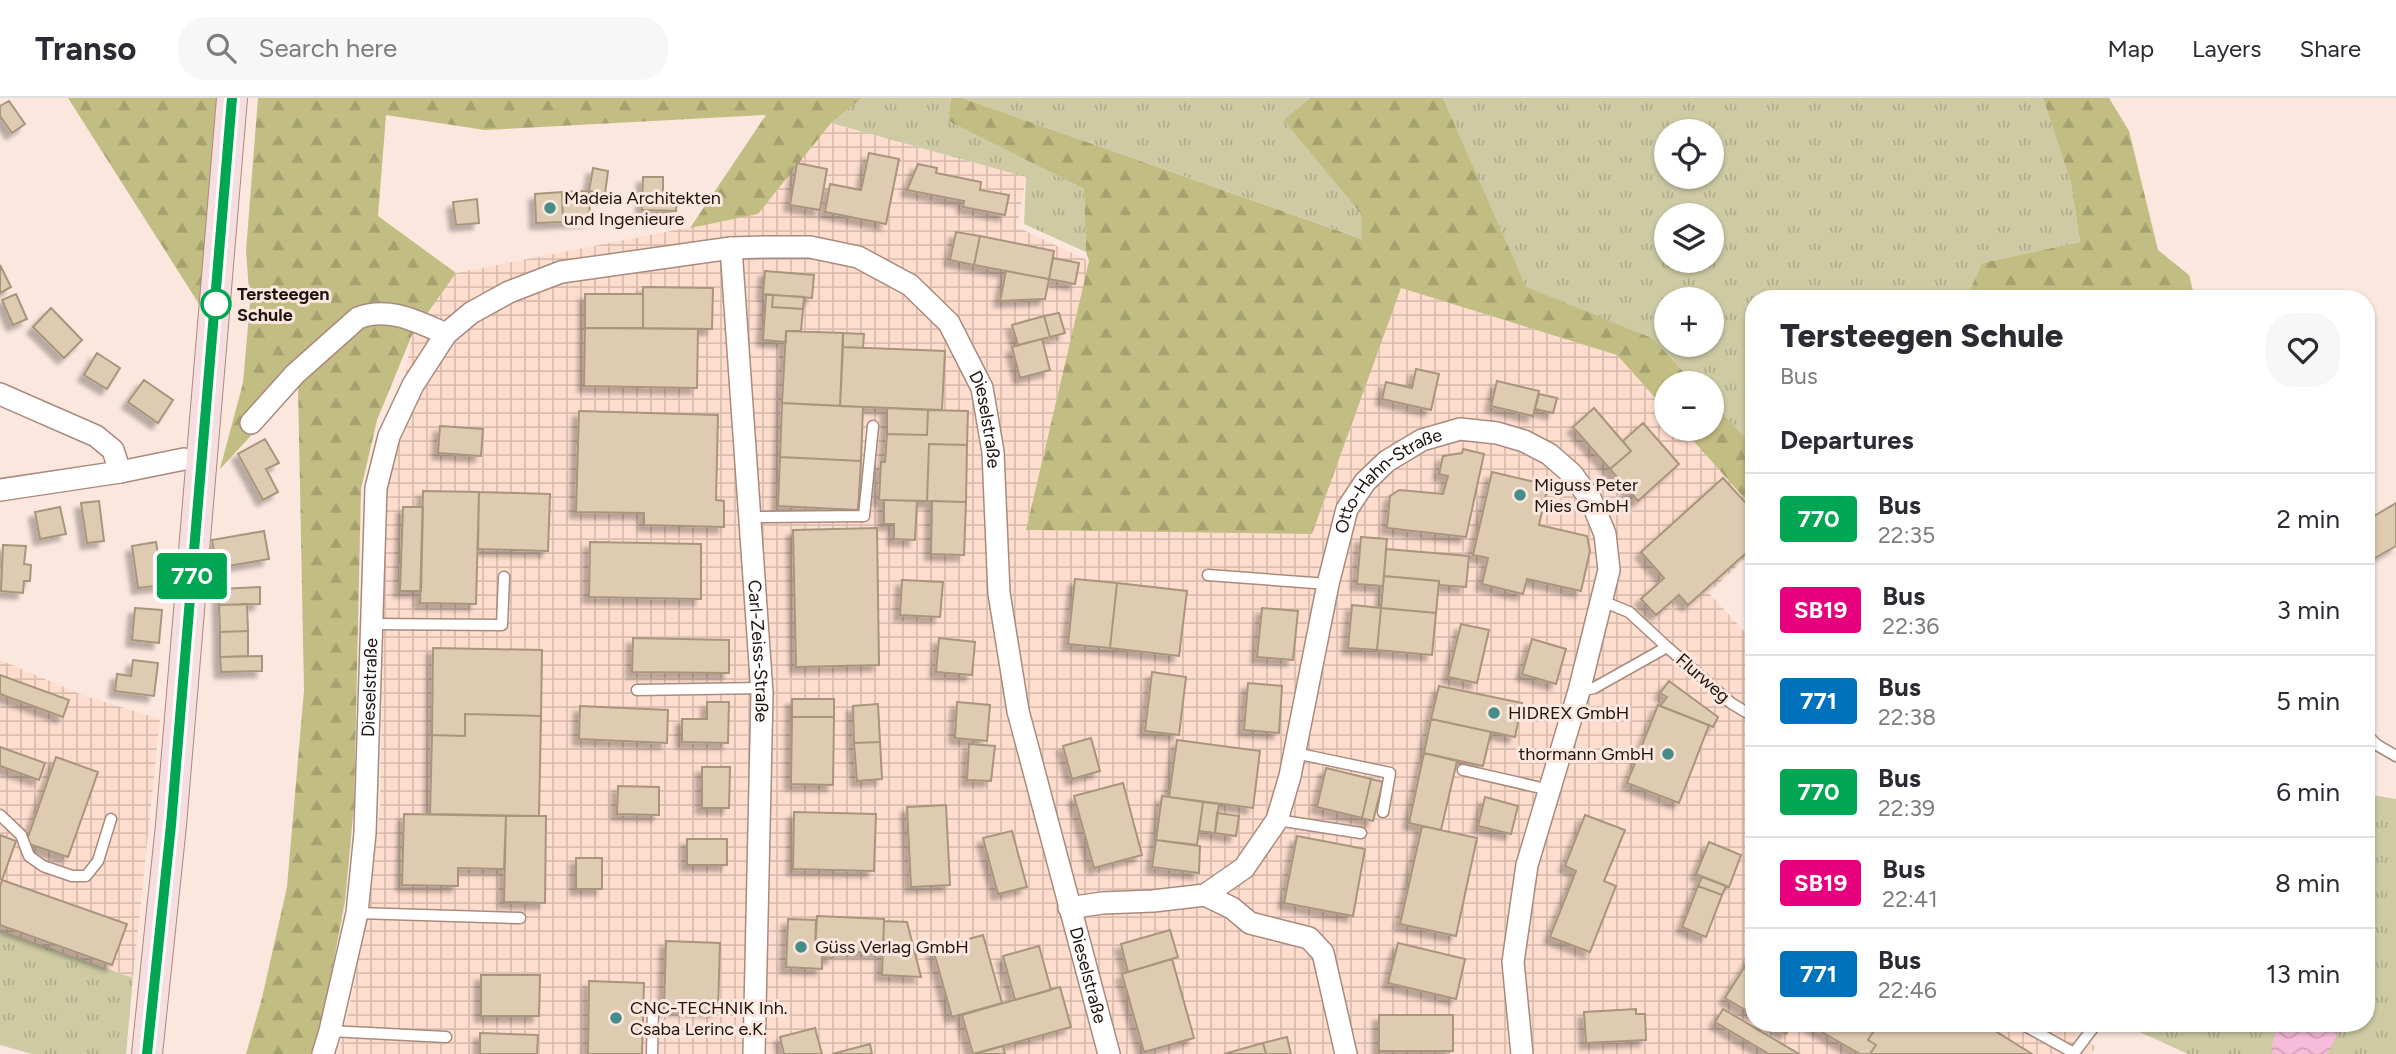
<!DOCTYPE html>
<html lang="en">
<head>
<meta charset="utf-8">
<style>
  body { margin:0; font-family:Figtree,sans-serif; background:#f7f7f7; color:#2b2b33; height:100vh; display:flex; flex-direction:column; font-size:26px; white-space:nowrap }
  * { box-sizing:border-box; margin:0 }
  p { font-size:23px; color:#7c7c81 }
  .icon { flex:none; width:38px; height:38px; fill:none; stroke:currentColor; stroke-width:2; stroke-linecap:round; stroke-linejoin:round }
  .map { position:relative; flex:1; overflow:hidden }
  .side { position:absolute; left:1745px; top:192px; width:630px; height:742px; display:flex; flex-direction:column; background:#fff; border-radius:28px; box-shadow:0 2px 5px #0004 }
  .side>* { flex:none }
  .badge { padding:0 14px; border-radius:5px; font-size:24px; line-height:46px }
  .controls { position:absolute; left:1654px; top:21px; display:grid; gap:14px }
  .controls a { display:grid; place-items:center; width:70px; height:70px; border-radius:50%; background:#fff; box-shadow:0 2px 5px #0004; font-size:35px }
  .map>.badge { position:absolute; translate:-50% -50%; box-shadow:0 0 0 4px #fff }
  h2 { padding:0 35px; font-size:26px; line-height:63px }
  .round { display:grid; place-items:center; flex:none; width:74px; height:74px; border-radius:28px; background:#f7f7f7 }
  .head { display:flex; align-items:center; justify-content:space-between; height:119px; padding:0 35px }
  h1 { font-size:33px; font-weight:800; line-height:52px }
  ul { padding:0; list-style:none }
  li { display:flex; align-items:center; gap:21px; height:91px; padding:0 35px; border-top:2px solid #e1e1e2 }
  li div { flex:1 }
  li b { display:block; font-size:26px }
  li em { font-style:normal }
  li .badge { min-width:77px; font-weight:700; text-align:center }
  header { display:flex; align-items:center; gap:42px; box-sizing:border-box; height:98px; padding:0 35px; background:#fff; border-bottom:2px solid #e1e1e2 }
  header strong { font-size:33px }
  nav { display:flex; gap:38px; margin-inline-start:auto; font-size:24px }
  .search { width:490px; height:63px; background:#f7f7f7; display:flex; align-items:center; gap:18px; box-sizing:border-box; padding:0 24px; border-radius:28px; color:#7c7c81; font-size:26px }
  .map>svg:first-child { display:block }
  .industrial { fill:url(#industrial-grid) }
  .grass { fill:url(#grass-tufts); fill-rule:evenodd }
  .forest { fill:url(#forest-firs) }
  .water { fill:url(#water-waves) }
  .building { fill:#dfcbb1; stroke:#a8957c; stroke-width:2; filter:url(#shadow) }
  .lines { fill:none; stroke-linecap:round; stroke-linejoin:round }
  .lane-casing { stroke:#a98a7d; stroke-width:13 }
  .street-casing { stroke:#a98a7d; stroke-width:24 }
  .secondary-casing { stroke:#a98a7d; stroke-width:32 }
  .lane { stroke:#fff; stroke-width:10 }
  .street { stroke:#fff; stroke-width:21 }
  .secondary { stroke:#f6dddf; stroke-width:30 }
  .line-casing { stroke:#fff; stroke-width:16 }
  .line { stroke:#00a651; stroke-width:10 }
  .poi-dot { fill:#468d89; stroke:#fbe7de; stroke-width:2.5 }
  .stop-dot { fill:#fff; stroke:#00a651; stroke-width:3.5 }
  .labels { text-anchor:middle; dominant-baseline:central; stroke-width:6; stroke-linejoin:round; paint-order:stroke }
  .poi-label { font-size:18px; fill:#1f140f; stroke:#fbe7de; text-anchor:start }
  .stop-label { font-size:18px; font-weight:bold; fill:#1f140f; stroke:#fbe7de; text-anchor:start }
  .street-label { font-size:18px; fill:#1f140f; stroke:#fbe7de }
</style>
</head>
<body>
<header>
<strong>Transo</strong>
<div class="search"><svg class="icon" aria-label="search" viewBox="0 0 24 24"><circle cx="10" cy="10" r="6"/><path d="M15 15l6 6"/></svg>Search here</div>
<nav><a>Map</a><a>Layers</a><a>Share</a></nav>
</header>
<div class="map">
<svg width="2396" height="956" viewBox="0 0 2396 956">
  <defs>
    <pattern id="industrial-grid" width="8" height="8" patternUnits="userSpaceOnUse" patternTransform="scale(1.75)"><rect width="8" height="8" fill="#feddce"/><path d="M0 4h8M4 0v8" fill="none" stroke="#d9bdb0"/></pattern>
    <pattern id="grass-tufts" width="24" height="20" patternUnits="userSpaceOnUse" patternTransform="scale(1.75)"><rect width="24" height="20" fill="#cdcaa4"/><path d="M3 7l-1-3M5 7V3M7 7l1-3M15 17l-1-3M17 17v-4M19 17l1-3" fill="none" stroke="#b0ad8c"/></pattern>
    <pattern id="forest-firs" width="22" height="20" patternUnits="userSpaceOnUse" patternTransform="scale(1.75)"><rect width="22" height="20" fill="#c2bd83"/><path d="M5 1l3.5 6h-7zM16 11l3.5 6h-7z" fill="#a6a270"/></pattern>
    <pattern id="water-waves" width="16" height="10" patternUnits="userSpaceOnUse" patternTransform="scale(1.75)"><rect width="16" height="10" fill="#f7bcd9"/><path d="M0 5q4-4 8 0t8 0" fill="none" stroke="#d3a1b9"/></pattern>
    <filter id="shadow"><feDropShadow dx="-6" dy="6" stdDeviation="2" flood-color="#0004"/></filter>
  </defs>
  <rect width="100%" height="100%" fill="#fbe7de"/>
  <path class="industrial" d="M831,25L1026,79L1017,129L1089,163L1026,432L1312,436L1401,190L1617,257L1666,312V331H1683L1753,410V452L1709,495L1753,543L1754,926H2061L2096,949L2091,956H337L348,915L370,805L380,708L385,394L412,237L456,175L758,116Z
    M0,562L85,598L160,621L133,880L0,832Z"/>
  <path class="grass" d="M862,0H951L948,23L1084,91L1086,154L1024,126L1026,79L831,25Z
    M962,0H1310L1283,22L1361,116L1363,141Z
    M1443,0H2043L2071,85L2080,144L1982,165L1966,201H1754L1753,348L1712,304V285H1694L1652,240L1526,190ZM1666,33H1712V79H1666ZM1666,117H1712V163H1666ZM1666,201H1712V247H1666Z
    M2366,696L2396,701V956H2188L2133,931L2132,926H2366Z
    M0,832L133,880L126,956H32L0,947Z"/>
  <path class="forest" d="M68,0H220L199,206Z
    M258,0H862L831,25L758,116L690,130L766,17L485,32L386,17L378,118L456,175L412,237L377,322L361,391L354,708L345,803L325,910L311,956H246L262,900L287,789L304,592L298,287L220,371L243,285L250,205L246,153Z
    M951,0H962L1362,141L1361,116L1283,22L1310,0H1443L1526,189L1652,240L1694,285H1666V312L1617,257L1401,190L1312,436L1026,432L1089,163L1086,154L1084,91L948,23Z
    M2043,0H2109L2129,33L2158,152L2189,177L2195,201H1966L1982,165L2080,144L2071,85Z
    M1712,304L1753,348V410L1683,331H1712Z"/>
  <path class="water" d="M2277,926H2343L2327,956H2273L2271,954Z"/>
  <path class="building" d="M9,3L25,26L12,35L0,18V8Z
    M869,55L899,61L886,126L825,114L830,86L861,92Z
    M797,65L827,71L820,112L790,107Z
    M918,66L937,70L936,75L981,84L980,92L1009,97L1005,117L963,109L964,103L907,92Z
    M593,70L608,73L605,96L589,93Z
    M643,79H663V96H677L676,113L642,112Z
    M589,93L590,122L563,124L562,94Z
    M562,94L563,124L536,125L535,96Z
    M477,101L479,125L456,127L453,104Z
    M956,134L980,138L974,167L950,162Z
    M980,138L1054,153L1049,181L974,167Z
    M1053,160L1079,165L1075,186L1049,181Z
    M0,167L11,189L0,195Z
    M765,173L814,177L812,200L763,196Z
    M1006,173L1049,181L1045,201L1000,203Z
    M643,189L713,190L712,231L643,230Z
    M16,196L27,221L13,227L2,202Z
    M585,196H643V230H585Z
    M766,197H773L772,209L803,211L801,233H786V244L763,242Z
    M773,197L804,199L803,211L772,209Z
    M51,210L82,242L64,260L33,229Z
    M1059,215L1065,235L1050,239L1044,218Z
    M1044,218L1050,239L1018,247L1012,227Z
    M585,230L698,231L697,290L584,288Z
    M786,233L843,235L840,308L782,305Z
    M843,235L864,236L863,250L843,249Z
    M1042,241L1050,272L1020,280L1012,249Z
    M843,249L945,253L942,312L840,308Z
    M97,255L120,270L107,291L84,277Z
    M1416,271L1439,276L1431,312L1382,301L1386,284L1412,290Z
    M144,282L173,302L158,325L128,304Z
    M1497,283L1539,293L1533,318L1491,308Z
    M1539,296L1557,300L1553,315L1535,311Z
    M782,305L863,309L861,363L780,359Z
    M887,310L928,312L927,337L887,336Z
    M1594,310L1631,353L1610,371L1573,329Z
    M928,312L968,313L967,347L929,346L927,403L879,402L881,364H885L887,336L927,337Z
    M579,313L718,317L716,402L724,403V429L644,427V415L576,414Z
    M1643,325L1679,366L1638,403L1610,371L1631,353L1623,343Z
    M440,328L483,331L481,358L438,355Z
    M265,341L279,365L266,371L278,394L263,402L238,356Z
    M929,346L967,347L966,404L927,403Z
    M1463,351L1484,356L1466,439L1387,430L1390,398L1399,392L1443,396L1448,378L1439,376L1443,358L1462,355Z
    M780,359L861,363L858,412L778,408Z
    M1492,374L1548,387L1539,427L1587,438L1590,453L1581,493L1527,481L1523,496L1482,486L1488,460L1473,457Z
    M1723,380L1754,414V448L1688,507L1679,497L1656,517L1641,501L1664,480L1641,454Z
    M423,393L479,394L476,506L420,505Z
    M479,394L550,396L548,453L478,451Z
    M884,402L917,403L915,442L894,441V426H884Z
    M99,403L104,443L87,445L81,405Z
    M932,403L966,404L964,457L931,456Z
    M2396,405V448L2375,460L2366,445V423Z
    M60,409L66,436L40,441L35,414Z
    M403,409H423L421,493H400Z
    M877,430L879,567L796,569L793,432Z
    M264,433L269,461L217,470L212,442Z
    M1361,439L1387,441L1383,488L1357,486Z
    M156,444L163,487L138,490L132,448Z
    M590,444L701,446V501L589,499Z
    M3,447L26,448L24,466L31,467L30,483H24L23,495L1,493Z
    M1386,451L1469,458L1466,489L1439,487V483L1384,478Z
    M1384,478L1439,483L1436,515L1381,510Z
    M1075,481L1117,485L1110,550L1068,546Z
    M902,482L943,484L940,519L900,517Z
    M1117,485L1187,493L1179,558L1110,550Z
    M260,489V506L219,507V491Z
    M247,506L248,533L220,534L219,507Z
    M1352,507L1381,510L1377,552L1348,550Z
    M135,510L162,512L159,545L132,542Z
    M1262,510L1298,513L1293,562L1257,559Z
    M1381,510L1436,515L1432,557L1377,552Z
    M1461,526L1489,532L1477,585L1448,579Z
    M248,533V558L220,559V534Z
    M633,540L729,542V575L632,574Z
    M939,540L975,544L972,577L936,574Z
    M1532,541L1566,551L1556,586L1522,576Z
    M433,550L542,552L541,618L465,616V638L432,637Z
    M262,558V573L221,574L220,559Z
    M133,562L158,565L154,598L115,593L117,576L131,578Z
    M1152,574L1186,579L1179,637L1145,633Z
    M0,577L69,602L63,619L0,596Z
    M1669,583L1718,619L1713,629L1660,608L1667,599L1660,595Z
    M1248,585L1282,588L1279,635L1244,632Z
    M1439,588L1522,605L1515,639L1431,621Z
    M792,601H834V619H792Z
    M707,604H729L728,645L682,644V621H707Z
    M957,604L990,607L987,643L955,640Z
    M878,606L880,644L854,645L853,608Z
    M1658,607L1709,627L1679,705L1627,685Z
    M580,608L668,612L667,645L579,641Z
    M465,616L541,618L539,718L430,716L432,637L465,638Z
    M792,619H834L833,687L791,686Z
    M1431,621L1491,634L1483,668L1424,655Z
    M1091,640L1100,673L1072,681L1063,648Z
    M1177,642L1260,653L1253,710L1169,699Z
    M880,644L882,681L857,683L854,645Z
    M969,646L995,648L991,683L967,682Z
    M0,649L45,665L39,682L0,668Z
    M1424,655L1457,663L1441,732L1409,725Z
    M56,659L98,674L68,759L26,745Z
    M702,669H730L729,710H702Z
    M1326,670L1371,681L1362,720L1317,709Z
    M1371,681L1383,684L1373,723L1362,720Z
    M1123,685L1142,757L1094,770L1074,698Z
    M618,688L659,689V717L617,716Z
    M1162,698L1203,704L1197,747L1156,742Z
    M1485,699L1518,708L1511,736L1478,728Z
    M1203,704L1219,706L1215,735L1199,733Z
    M946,707L950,787L911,789L907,709Z
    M794,714L876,716L874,773L793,771Z
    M1217,715L1239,718L1236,738L1215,735Z
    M404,716L506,718L504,771L458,770V788L402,787Z
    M1585,717L1625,732L1604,783L1616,788L1590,854L1550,839L1576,773L1565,768Z
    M506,718H546L545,805L504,804Z
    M1422,728L1477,740L1456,838L1400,826Z
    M1012,733L1027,789L998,796L983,740Z
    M0,737L16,743L2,782L0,781Z
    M1297,738L1365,751L1353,818L1284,805Z
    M687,741H727V767H687Z
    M1156,742L1200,748L1199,775L1152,769Z
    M1709,744L1741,757L1729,789L1696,776Z
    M576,760H602V791H576Z
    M1702,779L1726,788L1722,797L1698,788Z
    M2,782L127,826L112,867L0,827V789Z
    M1698,788L1722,797L1706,839L1682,829Z
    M817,818L884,821L883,855L815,853Z
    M788,821L816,822L815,853H834L833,860L822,859V871L786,869Z
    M884,823L907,824L921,879L882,877Z
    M1170,832L1178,859L1128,874L1121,846Z
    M983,837L1002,905L952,919L933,851Z
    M666,843L720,845L718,913L664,911Z
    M1398,845L1465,861L1456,901L1388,885Z
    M1039,848L1051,892L1015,902L1003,858Z
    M1754,854V917L1725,900Z
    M1172,861L1194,940L1144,954L1122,876Z
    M481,877H540L539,918H481Z
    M589,883L644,885L642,956H588Z
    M1060,889L1071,929L973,956L962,917Z
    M1636,911V916H1645L1646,942L1586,945L1584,914Z
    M1723,911L1799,956H1769L1715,924Z
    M1379,917H1453V953H1379Z
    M1769,926H1792L1786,936Z
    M1808,926H1878L1868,942L1876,947L1870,956H1860Z
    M1878,926H1984L2032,956H1870L1876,947L1868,942Z
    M815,930L822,956H784L780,939Z
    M480,935L538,937L537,956H480Z
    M1287,939L1291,956H1266L1263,945Z
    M1263,945L1266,956H1224Z
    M870,946L872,956H832Z
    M1003,948L1005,956H975Z"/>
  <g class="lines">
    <g class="lane-casing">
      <path id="lane" d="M751,419L864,418L873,328
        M1208,477L1328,486
        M1602,503L1629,514L1667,549
        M370,526L502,527L504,479
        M637,592L762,590
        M1579,593L1594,590L1667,549L1731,605L1754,619
        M2366,636L2377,647L2396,658
        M1295,655L1390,675L1383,714
        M1463,672L1550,692
        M0,717L21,737L29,758L43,768L72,778H86L98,763L111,721
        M1277,722L1361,735
        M357,815L520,820
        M2022,926L2074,955L2096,926
        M330,933L446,939
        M652,956L653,910"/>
    </g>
    <g class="street-casing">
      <g id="street">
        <path id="s1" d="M731,150L762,595L754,956"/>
        <path d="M0,296L96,338L113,352L120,374"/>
        <path d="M251,325L295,276L358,220C389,208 418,224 446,236"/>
        <path d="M0,392L120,374L184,361"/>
        <path d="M1205,797L1232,810L1250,825L1309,840L1323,855L1346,956"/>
        <path id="s2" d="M1069,810L1102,805L1153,803L1205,797L1244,770L1277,722L1290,678L1328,486L1347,411L1365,384L1387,363L1422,342L1460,331L1497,335L1524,343L1549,356L1572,376L1591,402L1605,436L1609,472L1579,593L1527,767L1513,864L1522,956"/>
        <path id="s3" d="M323,956L330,933L357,815L365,735L376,390L389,338L413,287L446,236L471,215L509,194L561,174L731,150L767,149H810L858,159L910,187L949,225L982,290L993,354L999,495L1018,613L1109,956"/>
      </g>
    </g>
    <g class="secondary-casing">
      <path id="secondary" d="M147,956L171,727L232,0"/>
    </g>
    <use href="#lane" class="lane"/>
    <use href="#street" class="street"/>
    <use href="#secondary" class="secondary"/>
  </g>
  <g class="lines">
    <g class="line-casing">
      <path id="line" d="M147,956L171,727L232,0"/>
    </g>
    <use href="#line" class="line"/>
  </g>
  <g class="poi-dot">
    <circle cx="550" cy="110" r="7"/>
    <circle cx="1520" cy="397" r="7"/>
    <circle cx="1494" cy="615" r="7"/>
    <circle cx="1668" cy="656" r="7"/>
    <circle cx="801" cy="849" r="7"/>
    <circle cx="616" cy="920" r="7"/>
  </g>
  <circle class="stop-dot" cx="216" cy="206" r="14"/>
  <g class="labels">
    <g class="poi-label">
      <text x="564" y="100">Madeia Architekten<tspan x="564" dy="21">und Ingenieure</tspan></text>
      <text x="1534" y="387">Miguss Peter<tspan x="1534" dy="21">Mies GmbH</tspan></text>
      <text x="1508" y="615">HIDREX GmbH</text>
      <text x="1654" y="656" text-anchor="end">thormann GmbH</text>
      <text x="815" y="849">Güss Verlag GmbH</text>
      <text x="630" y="910">CNC-TECHNIK Inh.<tspan x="630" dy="21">Csaba Lerinc e.K.</tspan></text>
    </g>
    <g class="stop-label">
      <text x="237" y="196">Tersteegen<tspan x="237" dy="21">Schule</tspan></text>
    </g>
    <g class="street-label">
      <text stroke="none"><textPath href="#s3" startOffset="1391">Dieselstraße</textPath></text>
      <text stroke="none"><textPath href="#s2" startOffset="611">Otto-Hahn-Straße</textPath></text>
      <text stroke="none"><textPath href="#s1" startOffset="404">Carl-Zeiss-Straße</textPath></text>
      <text transform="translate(1703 580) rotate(41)">Flurweg</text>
      <text stroke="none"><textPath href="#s3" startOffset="371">Dieselstraße</textPath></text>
      <text stroke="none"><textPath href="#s3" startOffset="1958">Dieselstraße</textPath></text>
    </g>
  </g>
</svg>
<div class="controls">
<a><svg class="icon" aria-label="locate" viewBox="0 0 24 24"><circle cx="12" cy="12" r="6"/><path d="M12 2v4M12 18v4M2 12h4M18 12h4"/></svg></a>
<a><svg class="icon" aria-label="layers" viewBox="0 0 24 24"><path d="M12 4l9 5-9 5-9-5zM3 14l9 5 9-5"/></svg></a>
<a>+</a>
<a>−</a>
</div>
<b class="badge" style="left:192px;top:478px;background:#00a651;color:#fff">770</b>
<section class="side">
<div class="head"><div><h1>Tersteegen Schule</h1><p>Bus</p></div><a class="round"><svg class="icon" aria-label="heart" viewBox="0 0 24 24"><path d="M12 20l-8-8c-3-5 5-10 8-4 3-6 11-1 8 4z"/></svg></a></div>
<h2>Departures</h2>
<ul>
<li><span class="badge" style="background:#00a651;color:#fff">770</span><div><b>Bus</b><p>22:35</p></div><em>2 min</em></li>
<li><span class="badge" style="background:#e6007e;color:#fff">SB19</span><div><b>Bus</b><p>22:36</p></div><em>3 min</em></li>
<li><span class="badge" style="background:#0072bc;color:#fff">771</span><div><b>Bus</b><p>22:38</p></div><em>5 min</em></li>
<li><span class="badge" style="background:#00a651;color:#fff">770</span><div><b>Bus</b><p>22:39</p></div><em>6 min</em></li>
<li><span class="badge" style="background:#e6007e;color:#fff">SB19</span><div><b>Bus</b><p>22:41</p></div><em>8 min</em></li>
<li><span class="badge" style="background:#0072bc;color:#fff">771</span><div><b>Bus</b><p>22:46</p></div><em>13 min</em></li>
</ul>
</section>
</div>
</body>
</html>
